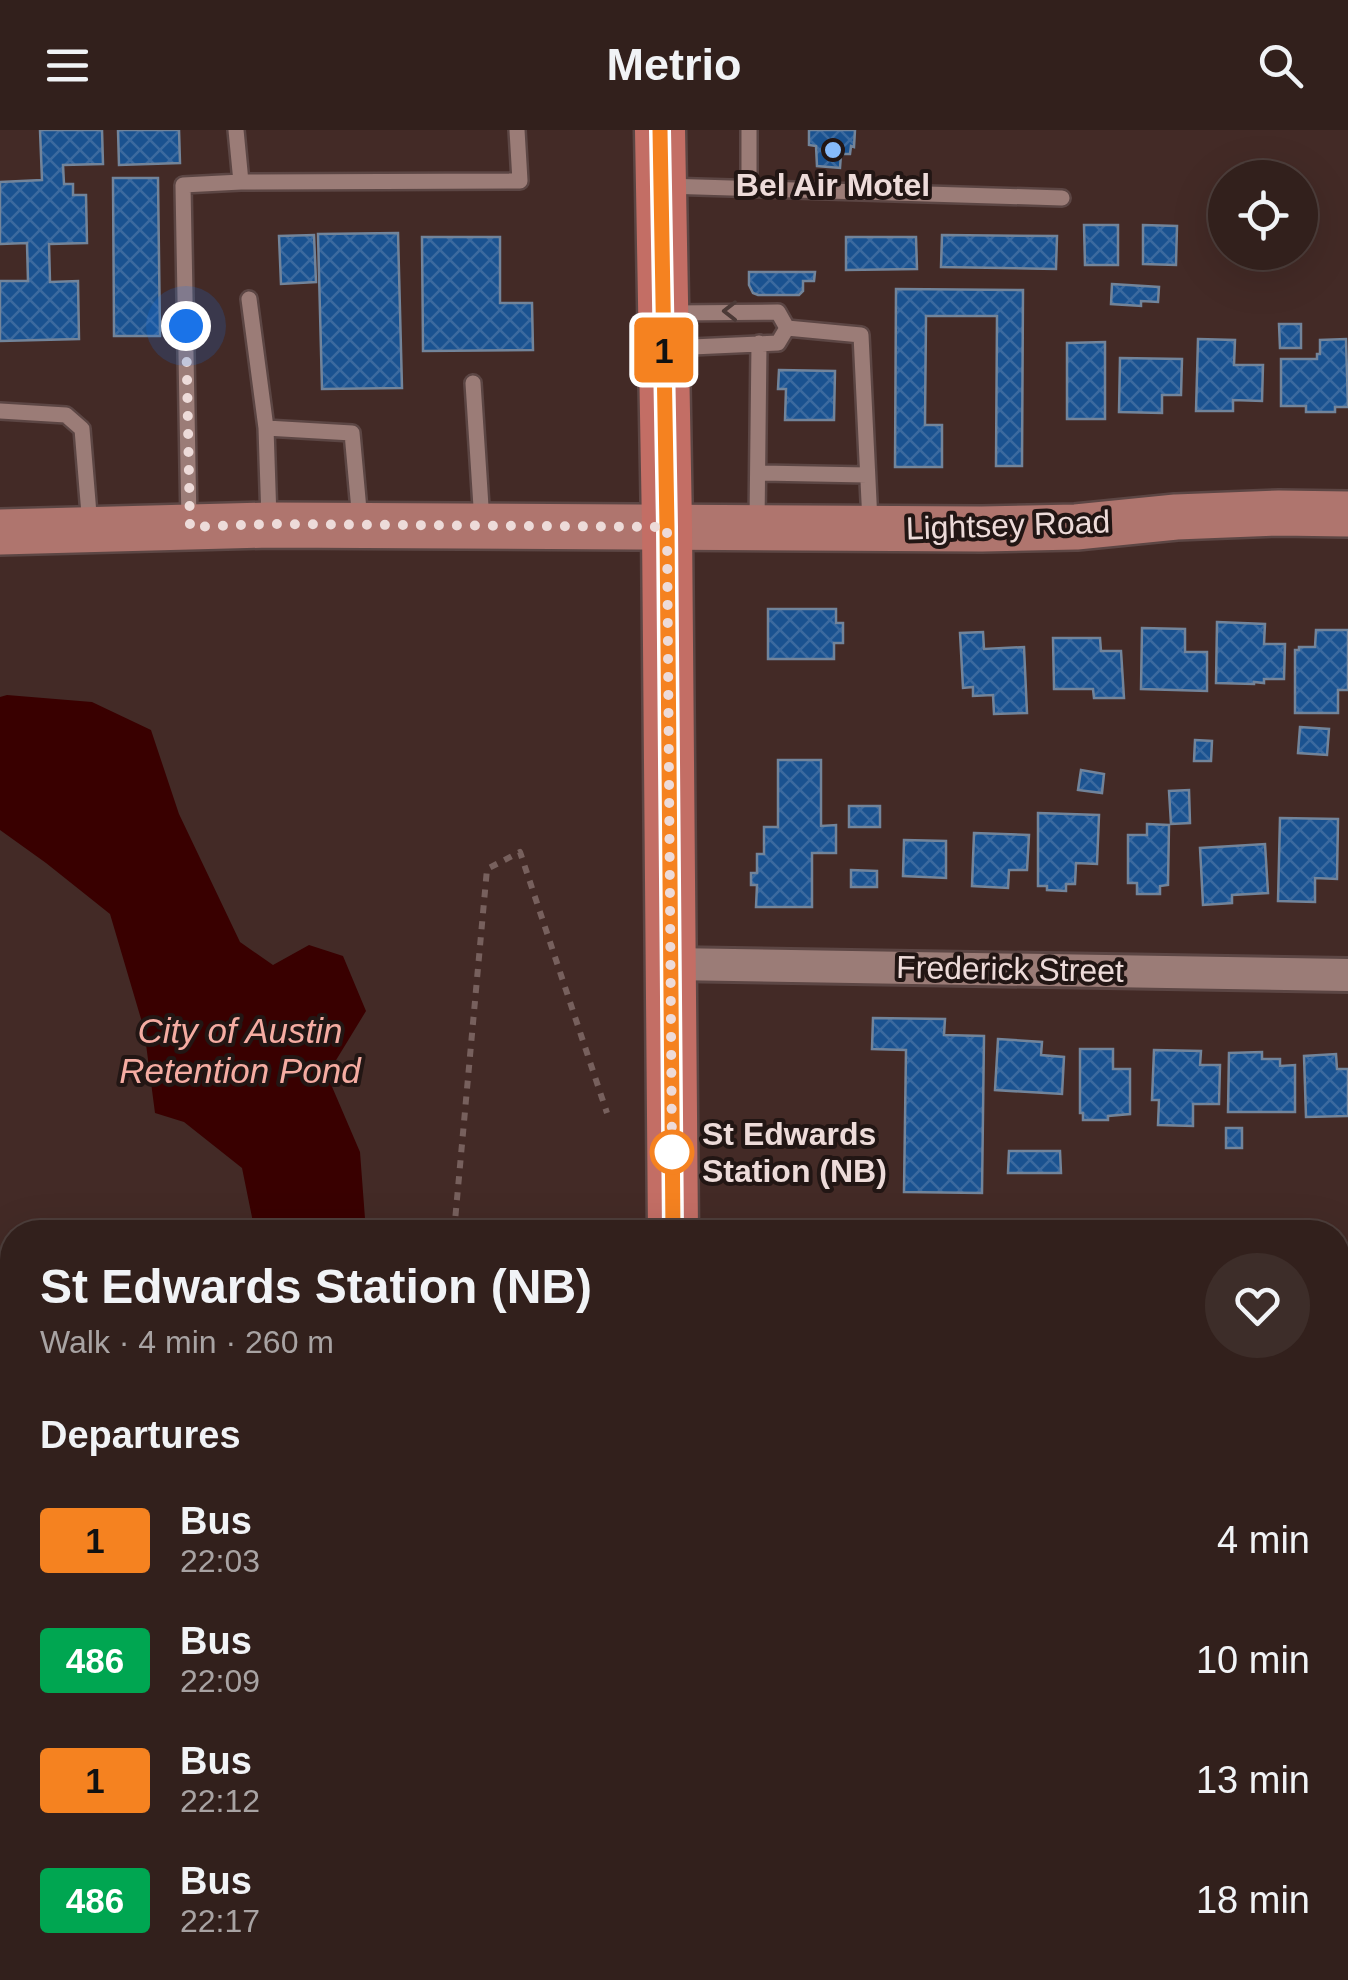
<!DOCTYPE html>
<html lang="en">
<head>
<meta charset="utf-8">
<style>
  body { margin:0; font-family:Arial,sans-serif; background:#3d2d29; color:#f1f3f6; height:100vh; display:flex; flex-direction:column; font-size:38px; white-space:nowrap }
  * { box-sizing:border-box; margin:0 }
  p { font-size:32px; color:#a8a3a3 }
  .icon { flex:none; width:55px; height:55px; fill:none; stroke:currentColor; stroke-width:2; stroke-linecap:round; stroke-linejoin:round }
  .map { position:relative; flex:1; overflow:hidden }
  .drawer { position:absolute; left:0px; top:1090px; width:1350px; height:760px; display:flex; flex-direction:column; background:#32201c; border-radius:40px 40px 0 0; box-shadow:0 10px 40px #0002,0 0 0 2px #4d3e3b }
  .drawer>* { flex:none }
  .badge { padding:0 20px; border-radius:8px; font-size:35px; line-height:65px }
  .tools { position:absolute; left:1208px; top:30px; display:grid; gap:20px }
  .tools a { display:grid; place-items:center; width:110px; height:110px; border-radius:50%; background:#32201c; box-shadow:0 10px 40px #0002,0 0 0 2px #4d3e3b; font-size:50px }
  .you { position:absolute; width:50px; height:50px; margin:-25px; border:8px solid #fff; border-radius:50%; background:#1a73e8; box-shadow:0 0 0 15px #1a73e833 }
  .map>.badge { position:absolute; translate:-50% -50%; box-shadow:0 0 0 5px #fff }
  h2 { padding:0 40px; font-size:38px; line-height:90px }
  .round { display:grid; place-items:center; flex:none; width:105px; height:105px; border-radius:52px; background:#3d2d29 }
  .summary { display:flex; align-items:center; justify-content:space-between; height:170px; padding:0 40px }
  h1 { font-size:48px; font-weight:700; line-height:75px }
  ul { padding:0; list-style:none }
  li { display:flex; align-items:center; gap:30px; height:120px; padding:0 40px }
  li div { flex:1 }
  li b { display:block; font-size:38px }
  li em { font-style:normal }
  li .badge { min-width:110px; font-weight:700; text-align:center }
  header { display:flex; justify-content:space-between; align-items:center; height:130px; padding:0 40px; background:#32201c; font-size:45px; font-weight:700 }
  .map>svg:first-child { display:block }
  .water { fill:#390000 }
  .building { fill:url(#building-cross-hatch); stroke:#72849a; stroke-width:2.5 }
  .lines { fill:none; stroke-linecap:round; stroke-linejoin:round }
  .lane-casing { stroke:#5c4644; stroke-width:20 }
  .street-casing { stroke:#5c4644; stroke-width:38 }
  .secondary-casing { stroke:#5c4644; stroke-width:50 }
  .primary-casing { stroke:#5c4644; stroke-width:55 }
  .path { stroke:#77605d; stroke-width:6; stroke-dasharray:8 8; stroke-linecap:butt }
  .lane { stroke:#9b7c77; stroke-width:15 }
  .street { stroke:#9b7c77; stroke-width:32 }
  .secondary { stroke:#af756e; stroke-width:45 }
  .primary { stroke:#c36e65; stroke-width:50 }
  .oneway { stroke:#4c3a37 }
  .line-casing { stroke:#fff; stroke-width:22 }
  .line { stroke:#f58220; stroke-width:15 }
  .walk { stroke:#eddbd9; stroke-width:10; stroke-dasharray:0 18 }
  .poi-dot { fill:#86bbfb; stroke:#221614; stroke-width:4 }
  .stop-dot { fill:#fff; stroke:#f58220; stroke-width:5 }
  .labels { text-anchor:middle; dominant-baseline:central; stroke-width:8; stroke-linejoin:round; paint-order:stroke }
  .poi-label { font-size:32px; font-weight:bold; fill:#eddbd9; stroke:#221614 }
  .street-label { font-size:32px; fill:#eddbd9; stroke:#221614 }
  .stop-label { font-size:32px; font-weight:bold; fill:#eddbd9; stroke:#221614; text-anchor:start }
  .water-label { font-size:35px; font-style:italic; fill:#f5aca2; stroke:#221614 }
</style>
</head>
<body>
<header><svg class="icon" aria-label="menu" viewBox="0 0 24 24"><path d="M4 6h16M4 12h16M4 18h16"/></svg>Metrio<svg class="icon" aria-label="search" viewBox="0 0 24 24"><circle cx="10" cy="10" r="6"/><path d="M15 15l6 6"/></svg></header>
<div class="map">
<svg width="1348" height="1850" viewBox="0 0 1348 1850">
  <defs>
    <pattern id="building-cross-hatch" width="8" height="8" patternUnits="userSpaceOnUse" patternTransform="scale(2.5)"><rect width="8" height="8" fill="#1a5290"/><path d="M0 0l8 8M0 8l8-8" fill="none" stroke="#3c6a9f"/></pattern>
  </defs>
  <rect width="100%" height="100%" fill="#432a26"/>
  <path class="water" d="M7,565L92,572L151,600L179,684L240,812L273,835L309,815L343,826L366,881L327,945L360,1022L366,1102H249L254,1097L242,1038L184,992L155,983L144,899L110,784L46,733L0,700V567Z"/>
  <path class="building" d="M40,0H102L103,34L63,35L64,54H73V65H86L87,113L49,114L50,152L78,151L79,209L0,211V151H28L27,113L0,114V52L42,50Z
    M118,0H179L180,33L119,35Z
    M809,0H855L854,17L851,16L850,24H841L840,38L817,36L816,16L809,15Z
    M113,48H158L160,206H114Z
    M1084,95H1118V135H1085Z
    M1143,95L1177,96L1176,135L1143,134Z
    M398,103L402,258L322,259L318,104Z
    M314,105L316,152L281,154L279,106Z
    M942,105L1057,106L1056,139L941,137Z
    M422,107H500V173H532L533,220L423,221Z
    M846,107H916L917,139L846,140Z
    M749,142H815L814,151H803V161L799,165H758L753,163L749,155Z
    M1112,154L1159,157L1158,172L1141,171V176L1111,174Z
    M896,159L1023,160L1022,336H996L997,186H926L925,295H942V337H895Z
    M1279,194H1301V218H1280Z
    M1198,209L1235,210L1234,235H1263L1262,271L1233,270V281H1196Z
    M1346,209L1348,277H1335V282H1306V276H1281V229H1317V224H1320V210Z
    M1105,212V289H1067V213Z
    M1120,228L1182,229L1181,265H1162V283L1119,282Z
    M779,240L835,241L834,290H785L786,259H778Z
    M768,479H836V493H843V513H834V529H768Z
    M1217,492L1265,494L1264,514H1285L1284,549H1264V553L1254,552V554L1216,553Z
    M1142,498L1185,499V522H1207V561L1141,559Z
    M1316,500H1348V560H1338V583H1295V520H1299V517H1315Z
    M983,502L984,519L1024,517L1027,583L994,584L993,565L973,566V557L963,558L960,503Z
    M1053,508H1100L1101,521H1121L1124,568H1094L1093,559H1054Z
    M1300,597L1329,599L1327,625L1298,623Z
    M1195,610L1212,611L1211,631H1194Z
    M778,630H821V696L836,695V723H812V777H756L757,755H751V743H757V724H764V697H778Z
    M1081,640L1104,644L1102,663L1078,660Z
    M1189,660L1190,693L1171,694L1169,661Z
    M849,676H880V697H849Z
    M1038,683L1099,685L1097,734L1076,733L1075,754H1066V761L1047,760V756H1038Z
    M1280,688L1338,689L1337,749L1315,748V772L1278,771Z
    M1147,694L1169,695L1168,755L1160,756V764H1137V753H1128V705H1147Z
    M974,703L1029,705L1027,740H1009L1008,758L972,756Z
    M904,710L946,711V748L903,746Z
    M1265,714L1268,763L1232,765V773L1203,775L1200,718Z
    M851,740L877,741V757H851Z
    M873,888L945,889L944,905L984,906L982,1063L904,1062L906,920L872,919Z
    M998,909L1042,912L1041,925L1064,927L1062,964L995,960Z
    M1080,919H1113V939H1130V984L1108,986V990H1083V983H1080Z
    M1154,920L1201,921L1200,935H1220L1219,974H1193V996L1158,995L1159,970H1152Z
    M1262,922V929H1280V936L1295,935V982H1228L1229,923Z
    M1336,924L1337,939H1348V986L1306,987L1304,926Z
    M1226,998H1242V1018H1226Z
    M1009,1021H1060L1061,1043H1008Z
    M1338,1151H1348V1219H1342V1198H1338Z
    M1338,1370H1348V1418L1338,1419Z
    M1338,1476H1348V1506H1338Z
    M1338,1599H1348V1675L1338,1674Z
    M12,1624V1753H4L10,1850H0V1625Z
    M1338,1812H1348V1850H1288V1838H1338Z
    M960,1838H1023V1850H960Z
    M1050,1838H1116V1850H1050Z
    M1127,1838H1194V1850H1127Z
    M1202,1838H1267L1268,1850H1203Z"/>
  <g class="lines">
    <g class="lane-casing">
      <path id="lane" d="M749,0V59
        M241,52L520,51L517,0
        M665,56L1062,68
        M249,169L266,298L352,303L360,391
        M671,183L778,182L787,198
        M787,198L861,205L870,392
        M670,218L778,213L787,198
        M473,253L482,392
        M0,281L66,285L82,299L90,396
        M266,298L269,389
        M759,343L867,345
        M189,393L183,55L241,52L236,0
        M757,394L759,213
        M808,1850L823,1838
        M932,1850V1838"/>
    </g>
    <g class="street-casing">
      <path id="street" d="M672,834L1348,845
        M0,1233L12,1231
        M1338,1304H1348
        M1338,1744H1348
        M431,1838L432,1850"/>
    </g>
    <g class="secondary-casing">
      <path id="secondary" d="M0,402L269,395L982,399L1076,397L1176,387L1279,383L1348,384"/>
    </g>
    <g class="primary-casing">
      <path id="primary" d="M660,0L667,397L673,1102
        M680,1838V1850"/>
    </g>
    <path class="path" d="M454,1102L487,739L520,722L607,983
      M348,1838L362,1850
      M260,1850L277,1838"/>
    <use href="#lane" class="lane"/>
    <use href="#street" class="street"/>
    <use href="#secondary" class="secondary"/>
    <use href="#primary" class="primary"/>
  </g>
  <defs><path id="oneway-chevron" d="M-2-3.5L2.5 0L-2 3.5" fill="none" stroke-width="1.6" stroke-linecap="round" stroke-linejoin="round" transform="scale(2.5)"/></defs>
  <use class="oneway" href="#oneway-chevron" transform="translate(730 181) rotate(180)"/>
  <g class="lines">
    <g class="line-casing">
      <path id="line" d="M660,0L667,397L673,1102"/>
    </g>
    <use href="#line" class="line"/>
    <path class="walk" d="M186,196L190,397L269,394L667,397L672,1022"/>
  </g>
  <circle class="poi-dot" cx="833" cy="20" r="10"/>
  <circle class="stop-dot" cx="672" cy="1022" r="20"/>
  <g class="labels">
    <g class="poi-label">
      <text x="833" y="55">Bel Air Motel</text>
    </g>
    <g class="street-label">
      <text transform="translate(1008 395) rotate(-2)">Lightsey Road</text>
      <text transform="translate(1010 839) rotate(1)">Frederick Street</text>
    </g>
    <g class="stop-label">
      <text x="702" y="1004">St Edwards<tspan x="702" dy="37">Station (NB)</tspan></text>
    </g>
    <g class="water-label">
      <text x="240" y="900">City of Austin<tspan x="240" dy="40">Retention Pond</tspan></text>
    </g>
  </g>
</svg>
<div class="tools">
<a><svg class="icon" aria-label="locate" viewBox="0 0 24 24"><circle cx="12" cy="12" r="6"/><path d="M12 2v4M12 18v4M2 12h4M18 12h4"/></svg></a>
</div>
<div class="you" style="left:186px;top:196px"></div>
<b class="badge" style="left:664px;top:220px;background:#f58220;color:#111">1</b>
<section class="drawer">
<div class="summary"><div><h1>St Edwards Station (NB)</h1><p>Walk · 4 min · 260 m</p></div><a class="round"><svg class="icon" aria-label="heart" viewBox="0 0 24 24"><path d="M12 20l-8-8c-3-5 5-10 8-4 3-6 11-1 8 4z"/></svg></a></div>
<h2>Departures</h2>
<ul>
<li><span class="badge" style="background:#f58220;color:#111">1</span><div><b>Bus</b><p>22:03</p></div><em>4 min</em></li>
<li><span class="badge" style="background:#00a651;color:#fff">486</span><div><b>Bus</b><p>22:09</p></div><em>10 min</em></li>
<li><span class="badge" style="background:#f58220;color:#111">1</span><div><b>Bus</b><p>22:12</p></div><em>13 min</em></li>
<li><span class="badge" style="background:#00a651;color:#fff">486</span><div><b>Bus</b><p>22:17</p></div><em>18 min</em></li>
</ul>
</section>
</div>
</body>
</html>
